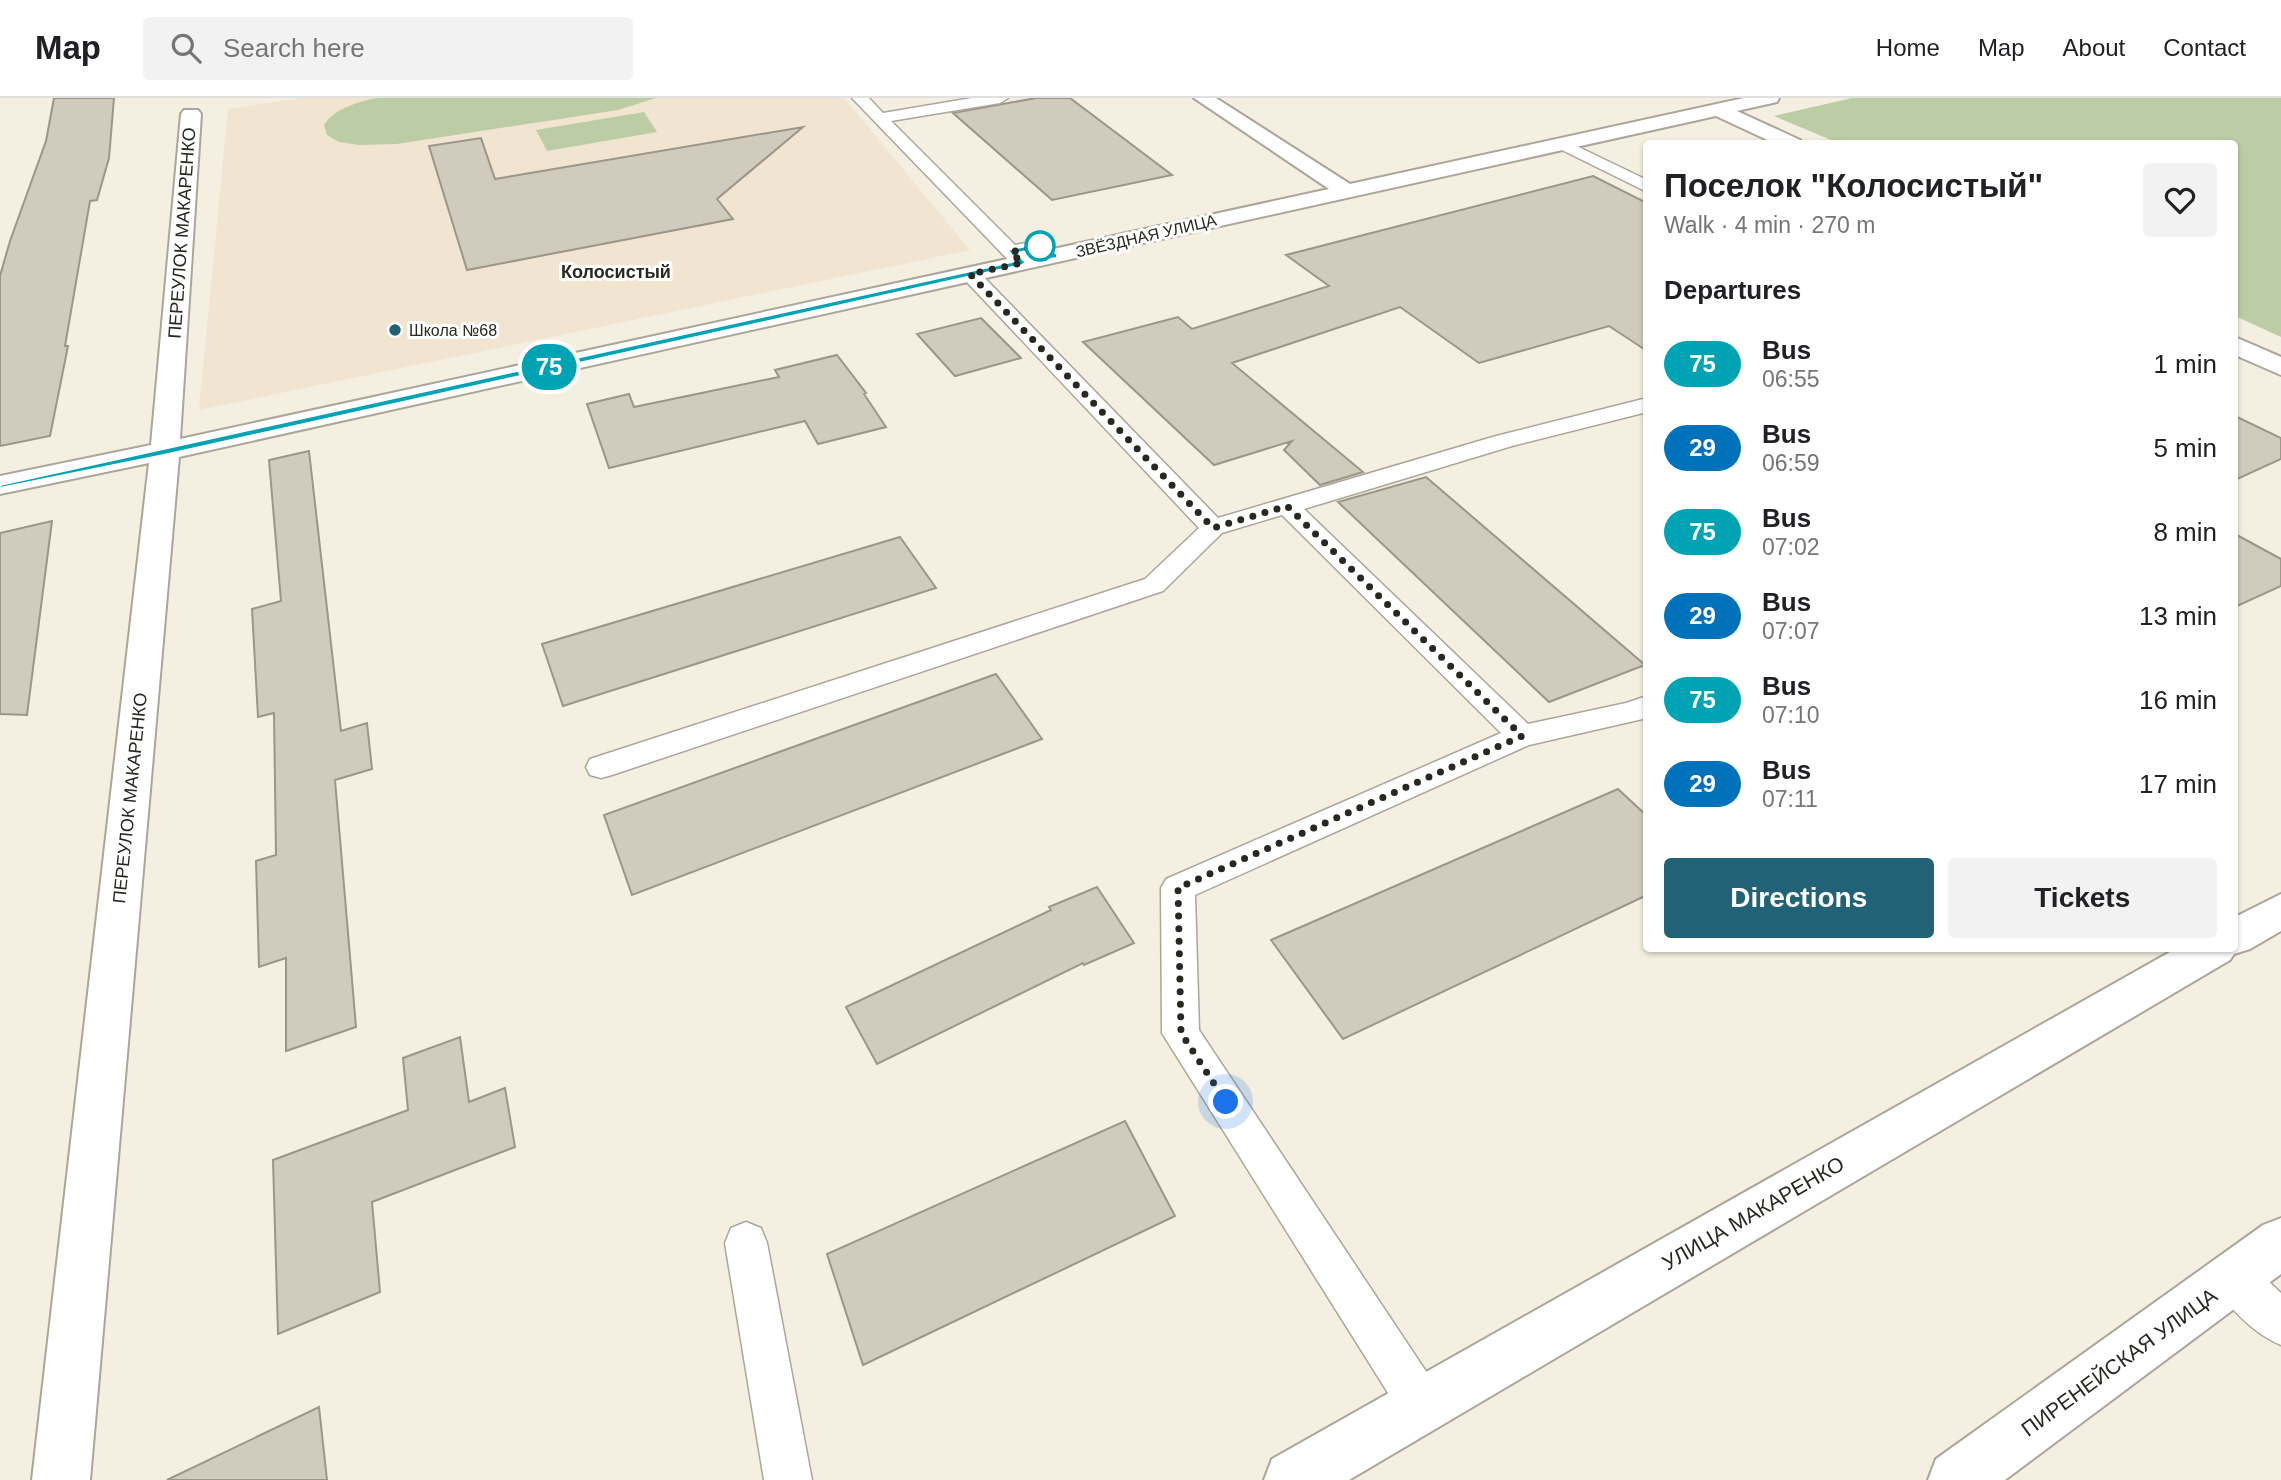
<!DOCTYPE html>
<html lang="en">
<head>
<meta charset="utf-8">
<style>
  body { margin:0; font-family:Arial,sans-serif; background:#f2f2f2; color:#202124; height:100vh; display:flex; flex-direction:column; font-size:26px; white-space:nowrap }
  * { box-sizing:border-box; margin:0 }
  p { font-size:23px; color:#757577 }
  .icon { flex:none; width:38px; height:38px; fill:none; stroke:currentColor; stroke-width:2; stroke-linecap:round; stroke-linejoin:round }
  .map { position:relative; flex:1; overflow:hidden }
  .drawer { position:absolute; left:1643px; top:42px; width:595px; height:812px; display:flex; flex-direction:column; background:#fff; border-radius:7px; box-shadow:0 2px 5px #0004 }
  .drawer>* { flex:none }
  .badge { padding:0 14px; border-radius:23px; font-size:24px; line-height:46px }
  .you { position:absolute; width:35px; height:35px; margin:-18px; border:5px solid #fff; border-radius:50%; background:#1a73e8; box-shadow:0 0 0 10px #1a73e833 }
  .map>.badge { position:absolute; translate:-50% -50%; box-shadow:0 0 0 4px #fff }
  h2 { padding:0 21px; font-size:26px; line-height:63px }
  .round { display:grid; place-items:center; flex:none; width:74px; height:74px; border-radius:7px; background:#f2f2f2 }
  .headline { display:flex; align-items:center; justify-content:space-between; height:119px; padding:0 21px }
  h1 { font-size:33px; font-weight:800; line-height:52px }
  .cta { display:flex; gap:14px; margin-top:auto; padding:14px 21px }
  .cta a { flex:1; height:80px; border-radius:7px; background:#216276; color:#fff; font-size:28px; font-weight:800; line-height:80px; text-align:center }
  .cta a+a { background:#f2f2f2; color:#202124 }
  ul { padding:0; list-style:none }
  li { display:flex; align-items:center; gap:21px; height:84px; padding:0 21px }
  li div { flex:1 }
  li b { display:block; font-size:26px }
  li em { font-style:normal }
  li .badge { min-width:77px; font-weight:700; text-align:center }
  header { display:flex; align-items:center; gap:42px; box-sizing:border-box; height:98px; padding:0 35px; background:#fff; border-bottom:2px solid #e0e0e0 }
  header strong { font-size:33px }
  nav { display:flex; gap:38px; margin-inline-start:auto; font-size:24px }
  .search { width:490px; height:63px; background:#f2f2f2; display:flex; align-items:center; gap:18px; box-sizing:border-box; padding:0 24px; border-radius:7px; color:#757577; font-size:26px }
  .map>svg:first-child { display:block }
  .education { fill:#f1e4d0 }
  .green { fill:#bccda6 }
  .building { fill:#d0cbbd; stroke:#9b9689; stroke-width:2 }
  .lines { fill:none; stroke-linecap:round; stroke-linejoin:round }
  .service-casing { stroke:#aba699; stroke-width:3 }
  .minor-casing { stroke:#aba699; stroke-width:4 }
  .service { fill:#fff; fill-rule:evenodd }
  .minor { fill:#fff; fill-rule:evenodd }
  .line { fill:#00a3b4; stroke:#fff; stroke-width:2 }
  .walk { stroke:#282721; stroke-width:7; stroke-dasharray:0 12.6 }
  .stop-dot { fill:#fff; stroke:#00a3b4; stroke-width:3.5 }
  .poi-dot { fill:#216276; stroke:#fff; stroke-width:2.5 }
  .labels { text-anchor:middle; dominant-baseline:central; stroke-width:6; stroke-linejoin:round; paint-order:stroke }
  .far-street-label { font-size:16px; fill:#282721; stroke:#fff }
  .far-poi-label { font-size:16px; fill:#282721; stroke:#fff; text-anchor:start }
  .street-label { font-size:18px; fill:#282721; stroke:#fff }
  .far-quarter-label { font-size:18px; font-weight:bold; fill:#282721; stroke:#fff }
  .near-street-label { font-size:21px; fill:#282721; stroke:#fff }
</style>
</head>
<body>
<header>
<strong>Map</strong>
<div class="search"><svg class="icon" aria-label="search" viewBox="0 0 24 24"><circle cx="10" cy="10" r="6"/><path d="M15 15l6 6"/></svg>Search here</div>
<nav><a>Home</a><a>Map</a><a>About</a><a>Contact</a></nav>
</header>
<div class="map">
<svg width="2281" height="1382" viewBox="0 0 2281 1382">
  <rect width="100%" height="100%" fill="#f4efe1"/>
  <path class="education" d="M301,0H844L970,152L199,312L228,11Z"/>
  <path class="green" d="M377,0H656L618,12L397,46L359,47L339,44L327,37L324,27C335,10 358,4 377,0Z
    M1852,0H2281V239L2235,218V46L1838,45L1774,18Z
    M644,14L657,34L547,53L536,32Z"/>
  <path class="building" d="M54,0H114L109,60L97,102L90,103L65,248H68L50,338L0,348V178L10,143L46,43Z
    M1036,0H1070L1172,77L1052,102L953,15Z
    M803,29L717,101L733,121L467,172L429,48L481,40L495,81Z
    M1593,78L1647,105V253L1609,228L1479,265L1400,209L1232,265L1363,374L1320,387L1284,352L1292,343L1214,367L1083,244L1178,219L1192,231L1329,188L1286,157Z
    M981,220L1021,260L955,278L917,236Z
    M837,257L866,295L864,296L886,329L818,346L805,323L609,370L587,306L629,296L634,309L779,279L775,272Z
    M2235,318L2281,340V361L2235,382Z
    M309,353L341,633L367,625L372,671L335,682L356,929L286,953V860L259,869L256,763L276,757L274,615L258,619L252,511L281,503L269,362Z
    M1426,379L1645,567L1549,604L1338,404Z
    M52,423L27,617L0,616V435Z
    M2235,436L2281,461V488L2235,509Z
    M900,439L936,490L563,608L542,546Z
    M996,576L1042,641L632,797L604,717Z
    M1618,691L1647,718V797L1343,941L1271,842Z
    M1097,789L1134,845L1084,867L1083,865L877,966L846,909L1051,812L1049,809Z
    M460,939L469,1004L505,990L515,1049L372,1104L380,1194L278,1236L273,1062L408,1012L403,960Z
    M1125,1023L1175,1118L863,1267L827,1156Z
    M319,1309L327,1382H167Z"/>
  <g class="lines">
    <g class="service-casing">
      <path id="service" d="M852,0H869L883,15L972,0H1008L1000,5L891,23L1015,147C1035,143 1049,140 1064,158L1061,162H1047L1037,154L1025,157L1032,165L1029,169H1015Z
        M1562,41L1647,82V94L1556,49L1554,46L1556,43Z
        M970,170L977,172L1218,420L1496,338L1647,300V314L1512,348L1304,411L1528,626L1626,605L1647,598V620L1529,647L1195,797L1199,932L1437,1290L1444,1306L1437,1322L1421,1329L1405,1322L1162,935L1161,790L1166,781L1501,635L1282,417L1222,435L1163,493L612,677L601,680L590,677L586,669L590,661L1145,481L1199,430L963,180L960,176L963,172Z
        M746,1124L761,1130L767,1145L812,1382H764L725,1145L731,1130Z
        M2234,1159L2249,1165L2281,1195V1247C2254,1236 2224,1207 2213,1180L2219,1165Z"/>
    </g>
    <g class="minor-casing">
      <path id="minor" d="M1194,0H1216L1350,86L1744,0H1779L1777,4L1737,13L1800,42L1803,46H1776L1716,18L179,359L90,1382H32L149,365L0,396V378L151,347L181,16L184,12H198L201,16L180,341L1329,91Z
        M2235,239L2281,259V277L2235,257Z
        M2281,796V833L2250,851L2234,856L2230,862L1349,1382H1264L1272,1361L2177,850H2235V819Z
        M2281,1120V1176L2005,1382H1928L1936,1361L2263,1127Z"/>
    </g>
    <use href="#service" class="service"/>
    <use href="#minor" class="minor"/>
  </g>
  <path class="line" d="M1040,145L1057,156V160L1035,163V160L1047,157L1039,150L1017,155L1026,165L1022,167L164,357L0,390V387L1016,163L1008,152Z"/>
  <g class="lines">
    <path class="walk" d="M1040,148L1011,154L1022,165L970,176L1213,430L1287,408L1522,638L1178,790L1181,935L1226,1004"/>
  </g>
  <circle class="stop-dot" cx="1040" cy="148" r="14"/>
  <circle class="poi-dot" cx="395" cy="232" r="7"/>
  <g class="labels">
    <g class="far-street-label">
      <text transform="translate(1146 138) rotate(-13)">ЗВЁЗДНАЯ УЛИЦА</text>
    </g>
    <g class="far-poi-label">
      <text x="409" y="232">Школа №68</text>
    </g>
    <g class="street-label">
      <text transform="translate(182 135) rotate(-86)">ПЕРЕУЛОК МАКАРЕНКО</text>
      <text transform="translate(130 700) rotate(-84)">ПЕРЕУЛОК МАКАРЕНКО</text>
    </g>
    <g class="far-quarter-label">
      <text x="616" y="174">Колосистый</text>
    </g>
    <g class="near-street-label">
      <text transform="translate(1753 1115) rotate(-30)">УЛИЦА МАКАРЕНКО</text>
      <text transform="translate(2119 1264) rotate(-36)">ПИРЕНЕЙСКАЯ УЛИЦА</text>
    </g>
  </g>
</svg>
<div class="you" style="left:1226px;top:1004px"></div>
<b class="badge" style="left:549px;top:269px;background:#00a3b4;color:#fff">75</b>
<section class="drawer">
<div class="headline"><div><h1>Поселок &quot;Колосистый&quot;</h1><p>Walk · 4 min · 270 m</p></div><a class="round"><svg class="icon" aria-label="heart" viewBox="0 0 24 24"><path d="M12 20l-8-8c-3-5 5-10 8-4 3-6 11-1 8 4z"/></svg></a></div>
<h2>Departures</h2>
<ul>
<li><span class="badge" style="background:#00a3b4;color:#fff">75</span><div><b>Bus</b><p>06:55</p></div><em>1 min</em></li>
<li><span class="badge" style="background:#0072bc;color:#fff">29</span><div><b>Bus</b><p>06:59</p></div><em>5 min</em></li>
<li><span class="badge" style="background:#00a3b4;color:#fff">75</span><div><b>Bus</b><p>07:02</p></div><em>8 min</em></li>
<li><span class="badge" style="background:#0072bc;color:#fff">29</span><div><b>Bus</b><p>07:07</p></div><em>13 min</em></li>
<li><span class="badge" style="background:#00a3b4;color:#fff">75</span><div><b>Bus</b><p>07:10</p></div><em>16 min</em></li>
<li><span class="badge" style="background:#0072bc;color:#fff">29</span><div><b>Bus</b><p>07:11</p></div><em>17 min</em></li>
</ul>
<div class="cta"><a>Directions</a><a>Tickets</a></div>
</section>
</div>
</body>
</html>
